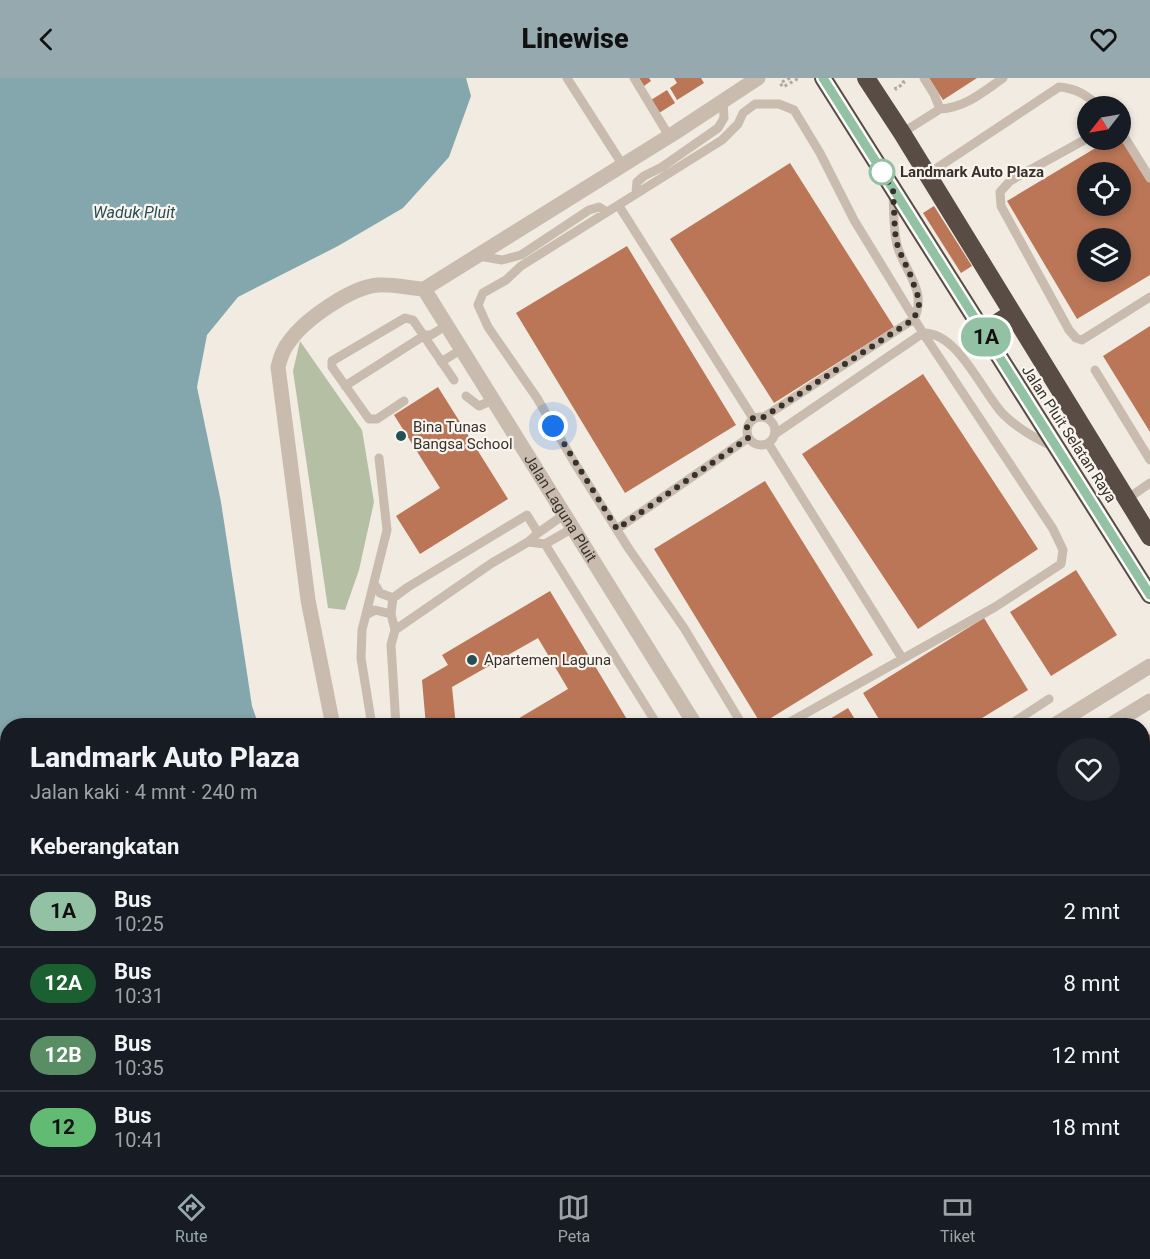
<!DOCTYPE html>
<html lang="id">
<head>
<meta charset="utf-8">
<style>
  body { margin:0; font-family:Roboto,sans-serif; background:#20242c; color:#f1f3f6; height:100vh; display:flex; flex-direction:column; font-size:22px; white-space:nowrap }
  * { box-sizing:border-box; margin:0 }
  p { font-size:20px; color:#9ea1a6 }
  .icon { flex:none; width:33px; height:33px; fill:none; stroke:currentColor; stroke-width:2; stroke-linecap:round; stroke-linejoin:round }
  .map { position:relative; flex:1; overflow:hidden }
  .side { position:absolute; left:0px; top:640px; width:1150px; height:458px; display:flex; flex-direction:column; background:#171b24; border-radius:24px 24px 0 0; box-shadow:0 3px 9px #0003 }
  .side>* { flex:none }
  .badge { padding:0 12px; border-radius:20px; font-size:21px; line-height:39px }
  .needle { width:39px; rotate:239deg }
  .buttons { position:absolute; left:1077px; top:18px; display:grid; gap:12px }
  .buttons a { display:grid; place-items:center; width:54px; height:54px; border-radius:50%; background:#171b24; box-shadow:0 3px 9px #0003; font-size:30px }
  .you { position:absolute; width:30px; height:30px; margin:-15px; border:4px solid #fff; border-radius:50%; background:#1a73e8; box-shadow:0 0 0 9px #1a73e833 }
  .map>.badge { position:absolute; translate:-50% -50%; box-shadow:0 0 0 3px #fff }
  h2 { padding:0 30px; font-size:22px; line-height:54px }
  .round { display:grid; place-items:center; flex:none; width:63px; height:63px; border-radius:32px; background:#20242c }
  .overview { display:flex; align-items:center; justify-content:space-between; height:102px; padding:0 30px }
  h1 { font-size:28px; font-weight:800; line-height:45px }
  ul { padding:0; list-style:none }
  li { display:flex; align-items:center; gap:18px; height:72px; padding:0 30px; border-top:2px solid #363941 }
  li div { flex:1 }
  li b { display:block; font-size:22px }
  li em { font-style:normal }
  li .badge { min-width:66px; font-weight:700; text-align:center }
  header { display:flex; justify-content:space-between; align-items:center; height:78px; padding:0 30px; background:#95a9ae; color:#111; font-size:27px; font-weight:800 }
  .dock { display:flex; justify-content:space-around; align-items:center; height:84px; border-top:2px solid #363941; background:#171b24; font-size:16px; color:#9ea1a6 }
  .dock a { display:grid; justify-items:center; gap:3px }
  .dock .selected { color:#95a9ae }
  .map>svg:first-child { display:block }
  .green { fill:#b4bfa3 }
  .water { fill:#83a7ac }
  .building { fill:#ba7657; fill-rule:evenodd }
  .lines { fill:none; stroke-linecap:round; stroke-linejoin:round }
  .path { stroke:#b5a799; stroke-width:3; stroke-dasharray:3 3; stroke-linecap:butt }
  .lane { stroke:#c9bcae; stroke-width:9 }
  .street { stroke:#c9bcae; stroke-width:15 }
  .highway { stroke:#584c44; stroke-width:18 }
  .line-casing { stroke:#fff; stroke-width:14 }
  .line { stroke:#93c1a4; stroke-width:9 }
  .walk { stroke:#38312c; stroke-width:6; stroke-dasharray:0 10.8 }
  .stop-dot { fill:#fff; stroke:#93c1a4; stroke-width:3 }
  .poi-dot { fill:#254f56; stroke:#f9f5ee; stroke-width:2 }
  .labels { text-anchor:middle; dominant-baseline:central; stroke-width:4.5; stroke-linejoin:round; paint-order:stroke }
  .stop-label { font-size:15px; font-weight:bold; fill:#38312c; stroke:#f9f5ee; text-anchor:start }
  .poi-label { font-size:15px; fill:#38312c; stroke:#f9f5ee; text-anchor:start }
  .street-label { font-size:15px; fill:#38312c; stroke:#f9f5ee }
  .water-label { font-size:16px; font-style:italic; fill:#254f56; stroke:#f9f5ee }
</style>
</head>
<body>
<header><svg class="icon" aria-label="back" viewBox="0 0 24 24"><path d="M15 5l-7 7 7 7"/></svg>Linewise<svg class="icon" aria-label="heart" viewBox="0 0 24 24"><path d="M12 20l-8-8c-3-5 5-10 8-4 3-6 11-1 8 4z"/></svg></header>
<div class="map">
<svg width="1150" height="1097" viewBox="0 0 1150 1097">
  <rect width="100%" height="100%" fill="#f1ebe2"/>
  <path class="green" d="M300,263L362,352L374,424L359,492L345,532L328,530L293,293Z"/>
  <path class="water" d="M0,0H466L471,18L449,79L403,130L338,168L238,219L207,257L197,309L221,424L252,628L259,648H8V1090L93,1091L82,1097H0Z"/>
  <path class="building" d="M639,0H649L651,3L644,8Z
    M674,0H701L704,5L677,22L670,10L677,5Z
    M929,0H977L943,22Z
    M667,12L675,25L659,35L651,22Z
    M1120,55L1150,104V197L1077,241L1007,123L1109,62H1120ZM1088,94H1120V128H1088ZM1088,160H1120V194H1088Z
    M790,85L894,249L774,325L670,161Z
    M934,128L972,188L961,195L923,135Z
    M627,168L736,347L625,415L516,235Z
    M1150,248V354L1103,278Z
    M923,296L1038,471L918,551L802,376Z
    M438,309L508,421L420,476L396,438L440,410L394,337Z
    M765,403L873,577L761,646L654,471Z
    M1076,492L1117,557L1051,598L1010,534Z
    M550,513L631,648H589L587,644L580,648H506L568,611L538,560L452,609L456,648H426L422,602L448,587L442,577Z
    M984,540L1028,612L969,648H883L863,615Z
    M848,630L859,648H818Z
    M1150,656V715L1143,704V661Z
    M1143,724L1150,735V817L1143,821Z
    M1150,902V922L1143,911V907Z
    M1150,1001V1033L1143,1038V1005Z
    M1150,1044V1069L1146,1071L1143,1065V1048Z
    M1150,1081V1097H1143L1139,1090H1143V1085Z
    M836,1090H854L858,1097H825Z
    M912,1090H958L948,1097H916Z
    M965,1090H999L989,1097H969Z
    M1004,1090H1009L1013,1097H993Z
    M1070,1090H1104L1094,1097H1074Z
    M1110,1090H1117L1121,1097H1099Z"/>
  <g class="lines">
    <path class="path" d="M790,0L780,5L783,9L799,0
      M895,9L896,11L904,5L901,0"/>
    <path class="lane" d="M567,0L622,86
      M634,0L669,58
      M940,31C965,30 983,14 1003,0
      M1120,52L1150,100
      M902,55L940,31L934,16L924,0
      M1088,60L1010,103L1000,114L1001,128L1069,252L1076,260L1082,262L1150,219
      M928,96L1059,9C1076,10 1086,17 1099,28
      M636,115L637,104L644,98L662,89L718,50L724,40L723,23
      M619,128L753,340
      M479,178L502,182L521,177L589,132L599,129L607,134
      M441,284L462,271
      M1095,292L1150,382
      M345,308L425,257H431L447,247
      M466,318L479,328L493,322
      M404,323L377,341H369L332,289V283L405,240L413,242L454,302
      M764,339L914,241C928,213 904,193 897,167C893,151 894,133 893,116
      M747 353a14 14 0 1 1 28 0a14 14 0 1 1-28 0Z
      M775,356L923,255C958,254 982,314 1003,336C1018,351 1034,360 1054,369
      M768,365L902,580
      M1127,421L1150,405
      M617,451L748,360
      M528,464L545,466L573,450
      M545,466L658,648
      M374,505L380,515L393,520
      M366,537L375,532L391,536
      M395,552L391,536L393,520L408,509L527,437L538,455
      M372,648L361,580L362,552L387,452L379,380
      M396,648L391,567L395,552L492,485L528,464L538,455L565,436
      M743,648L684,550L629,471L574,384L537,320L488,249L478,227L483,215L506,202L521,188L722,62L738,46L743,35L755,26H779L794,32L820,75L854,142L923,255L1053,451L1063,472L1061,486L995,529L783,648
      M1008,648L1049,621
      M416,1090L420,1097
      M478,1097L488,1090"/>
    <g class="street">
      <path id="s1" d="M424,211L696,648"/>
      <path d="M333,648L308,522L278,289C280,281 283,271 289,264C304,242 351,209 378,207C393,206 409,210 424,211L676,54L758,0"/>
      <path d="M1053,648L1150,588"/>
      <path d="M1109,648L1150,623"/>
      <path d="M1143,860L1150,856"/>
      <path d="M1143,943L1150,955"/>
      <path d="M885,1090L889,1097"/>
      <path d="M1045,1090L1049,1097"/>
      <path d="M169,1097L179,1090"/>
      <path d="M766,1097L777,1090"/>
    </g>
    <path class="highway" d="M823,0L1150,517
      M866,0L902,55L1150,459
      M983,254L1012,235"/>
  </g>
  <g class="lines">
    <g class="line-casing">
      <path id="line" d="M823,0L1150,517"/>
    </g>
    <use href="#line" class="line"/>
    <path class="walk" d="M553,348L617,451L748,360L747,349L753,340L764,339L914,241L920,224L910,196L898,170L895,154L893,111L882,94"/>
  </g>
  <circle class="stop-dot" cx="882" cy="94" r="12"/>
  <g class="poi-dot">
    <circle cx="401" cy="358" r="6"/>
    <circle cx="472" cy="582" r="6"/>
  </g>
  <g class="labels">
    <g class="stop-label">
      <text x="900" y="94">Landmark Auto Plaza</text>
    </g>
    <g class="poi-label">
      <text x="413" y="349">Bina Tunas<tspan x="413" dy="17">Bangsa School</tspan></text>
      <text x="484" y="582">Apartemen Laguna</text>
    </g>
    <g class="street-label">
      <text transform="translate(1069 356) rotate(57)">Jalan Pluit Selatan Raya</text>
      <text stroke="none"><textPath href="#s1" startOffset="258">Jalan Laguna Pluit</textPath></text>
    </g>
    <g class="water-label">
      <text x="134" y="134">Waduk Pluit</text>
    </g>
  </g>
</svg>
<div class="buttons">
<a><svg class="needle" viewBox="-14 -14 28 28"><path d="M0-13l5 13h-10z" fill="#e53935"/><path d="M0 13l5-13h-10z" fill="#9ea1a6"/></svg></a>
<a><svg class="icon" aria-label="locate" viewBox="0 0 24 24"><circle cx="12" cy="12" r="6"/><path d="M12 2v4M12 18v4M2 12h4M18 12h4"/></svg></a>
<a><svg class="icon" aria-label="layers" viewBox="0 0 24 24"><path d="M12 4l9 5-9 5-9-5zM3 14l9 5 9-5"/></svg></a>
</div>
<div class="you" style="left:553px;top:348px"></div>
<b class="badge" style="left:986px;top:259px;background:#93c1a4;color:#111">1A</b>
<section class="side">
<div class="overview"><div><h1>Landmark Auto Plaza</h1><p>Jalan kaki · 4 mnt · 240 m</p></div><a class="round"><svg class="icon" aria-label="heart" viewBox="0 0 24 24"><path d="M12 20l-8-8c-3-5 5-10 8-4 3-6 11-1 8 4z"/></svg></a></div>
<h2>Keberangkatan</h2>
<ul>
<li><span class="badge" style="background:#93c1a4;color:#111">1A</span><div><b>Bus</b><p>10:25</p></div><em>2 mnt</em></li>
<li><span class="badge" style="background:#1b6031;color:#fff">12A</span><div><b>Bus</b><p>10:31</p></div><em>8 mnt</em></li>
<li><span class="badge" style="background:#598e64;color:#fff">12B</span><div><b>Bus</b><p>10:35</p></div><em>12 mnt</em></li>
<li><span class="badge" style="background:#62bb72;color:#111">12</span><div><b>Bus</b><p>10:41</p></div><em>18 mnt</em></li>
</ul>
</section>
</div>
<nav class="dock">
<a class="selected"><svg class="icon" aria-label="directions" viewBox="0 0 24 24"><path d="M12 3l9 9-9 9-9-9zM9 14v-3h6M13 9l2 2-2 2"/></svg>Rute</a>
<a><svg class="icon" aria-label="map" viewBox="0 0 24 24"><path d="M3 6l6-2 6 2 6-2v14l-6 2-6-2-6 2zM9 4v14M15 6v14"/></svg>Peta</a>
<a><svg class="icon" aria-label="tickets" viewBox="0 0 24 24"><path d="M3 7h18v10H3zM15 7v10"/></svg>Tiket</a>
</nav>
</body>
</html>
